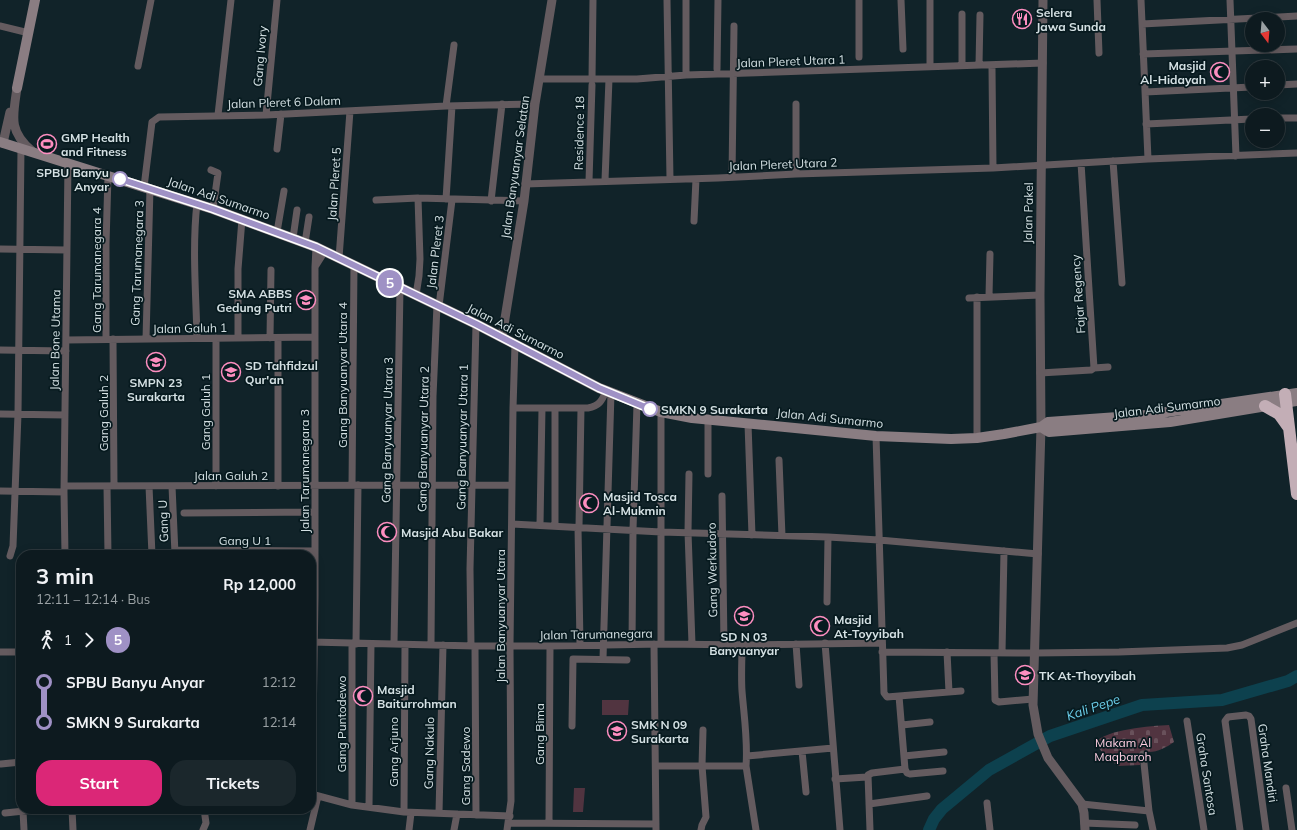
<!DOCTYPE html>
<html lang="en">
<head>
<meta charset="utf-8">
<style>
  body { margin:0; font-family:Mulish,sans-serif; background:#1b272c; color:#f1f3f6; height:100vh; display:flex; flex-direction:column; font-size:15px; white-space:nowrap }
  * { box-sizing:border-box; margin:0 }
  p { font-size:13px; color:#9aa1a4 }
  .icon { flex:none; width:22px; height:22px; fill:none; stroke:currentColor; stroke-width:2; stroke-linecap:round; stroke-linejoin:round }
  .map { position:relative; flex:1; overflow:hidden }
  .panel { position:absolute; left:16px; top:550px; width:300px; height:264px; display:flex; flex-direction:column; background:#0d1a1f; border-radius:16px; box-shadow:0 2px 10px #0003,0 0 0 1px #2d383d }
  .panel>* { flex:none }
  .badge { padding:0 8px; border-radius:13px; font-size:14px; line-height:26px }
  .needle { width:26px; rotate:164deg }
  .buttons { position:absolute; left:1245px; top:12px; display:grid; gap:8px }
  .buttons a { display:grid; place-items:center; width:40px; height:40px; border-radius:50%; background:#0d1a1f; box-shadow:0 2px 10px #0003,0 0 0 1px #2d383d; font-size:20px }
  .map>.badge { position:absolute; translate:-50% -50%; box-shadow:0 0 0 2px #fff }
  .legs { display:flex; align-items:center; gap:6px; height:44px; padding:0 20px; font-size:13px }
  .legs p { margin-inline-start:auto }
  .summary { display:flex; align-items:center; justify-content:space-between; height:68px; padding:0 20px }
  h1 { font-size:22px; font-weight:700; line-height:30px }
  .primary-button { display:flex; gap:8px; margin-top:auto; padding:8px 20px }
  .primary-button a { flex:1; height:46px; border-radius:16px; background:#db2777; color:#fff; font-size:16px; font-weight:700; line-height:46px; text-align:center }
  .primary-button a+a { background:#1b272c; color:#f1f3f6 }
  ul { padding:0 20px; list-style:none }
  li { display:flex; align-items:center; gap:14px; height:40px; font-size:15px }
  li i { display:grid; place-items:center; width:6px; height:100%; margin:0 5px; background:currentColor }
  li i::after { content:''; width:10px; height:10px; margin:-5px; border:3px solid; border-radius:50%; background:#0d1a1f }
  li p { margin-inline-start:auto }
  li:first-child i { background:linear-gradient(#0000 50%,currentColor 0) }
  li:last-child i { background:linear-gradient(currentColor 50%,#0000 0) }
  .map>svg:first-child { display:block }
  .cemetery { fill:url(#cemetery-stones) }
  .pitch { fill:#513440 }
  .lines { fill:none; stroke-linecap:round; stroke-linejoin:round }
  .river { stroke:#0d414e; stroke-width:12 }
  .minor { stroke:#645b5f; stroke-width:7 }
  .tertiary { stroke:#645b5f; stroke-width:9 }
  .secondary { stroke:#8a7d82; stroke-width:10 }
  .motorway { stroke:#c3aeb6; stroke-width:12 }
  .line-1-casing { stroke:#fff; stroke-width:9 }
  .line-1 { stroke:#9f91c5; stroke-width:6 }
  .stop-1-dot { fill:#fff; stroke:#9f91c5; stroke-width:2 }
  .labels { text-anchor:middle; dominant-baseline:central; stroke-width:3.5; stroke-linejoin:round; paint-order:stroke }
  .poi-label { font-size:12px; font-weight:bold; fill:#d4e0e3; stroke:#071a1f; text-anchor:start }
  .street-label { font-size:12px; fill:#d4e0e3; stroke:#071a1f }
  .stop-label { font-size:12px; font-weight:bold; fill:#d4e0e3; stroke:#071a1f; text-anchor:end }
  .park-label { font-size:12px; fill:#ffcee1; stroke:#071a1f }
  .water-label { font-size:13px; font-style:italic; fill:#6dd0ec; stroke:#071a1f }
</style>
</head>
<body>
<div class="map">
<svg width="1297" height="830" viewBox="0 0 1297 830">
  <defs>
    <pattern id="cemetery-stones" width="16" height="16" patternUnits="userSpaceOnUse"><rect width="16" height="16" fill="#513440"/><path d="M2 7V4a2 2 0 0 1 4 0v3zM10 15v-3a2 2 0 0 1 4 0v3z" fill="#69515b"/></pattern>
  </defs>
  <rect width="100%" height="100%" fill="#112329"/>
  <path class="cemetery" d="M1169,725L1174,742C1164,749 1154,754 1142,751L1140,754V765L1118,766L1105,756L1095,743C1106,729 1151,726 1169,725Z"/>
  <path class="pitch" d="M602,700H629L628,715H602Z
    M574,788H585L583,812H573Z"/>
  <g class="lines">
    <path class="river" d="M929,830L934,819L942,809L989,770L1050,736L1142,705L1222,700L1288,681L1297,676"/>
    <path class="minor" d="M667,0L670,179
      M686,0V75
      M901,0L903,49
      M930,0V66
      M1097,0L1099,53
      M1141,0L1148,159
      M1230,0L1236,156
      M1142,24L1297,16
      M0,26L29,33
      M1143,54L1297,49
      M859,57V0
      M962,65V14
      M979,65L980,15
      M138,66L151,0
      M992,68L993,168
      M717,69L718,0
      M539,79H637L686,75L1043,63
      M592,79L593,0
      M1278,85L1297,84
      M1145,92L1252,87
      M446,106L454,45
      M218,115L231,0
      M266,115L277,0
      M1278,118H1297
      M1146,124L1252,119
      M277,149L281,114
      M1113,161L1122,283
      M211,170L218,173L213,209
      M796,174V104
      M732,176L734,26
      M605,180L609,79
      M589,181L592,85
      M525,184L718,178L796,174L993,168L1148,159L1297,153
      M144,187L152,122L159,117L266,115L446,106L535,104
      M446,199L452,106
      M376,200L418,198L524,201
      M491,201L502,104
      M197,203C192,248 196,293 197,338
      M694,221L696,179
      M277,232L284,191
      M293,238L297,210
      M305,243L309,217
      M0,249L67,250
      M339,258L350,111
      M315,267L316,247
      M416,295L419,276L420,259L418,198
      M989,296L990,254
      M969,298L1040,295
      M439,306L452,200
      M238,338V269L242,219
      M270,338L271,270
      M278,338V486
      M106,339V244L108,176
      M113,339L114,486
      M146,339L150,188
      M66,340L315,337
      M0,350L66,351
      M1094,368L1108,367
      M1040,373L1091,370L1094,368L1081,163
      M513,408H588C599,406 602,401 606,391
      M661,412V644
      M0,414L65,415
      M748,424L752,535
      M977,438V297
      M779,460L782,536
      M689,474L688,532L692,644
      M708,474V420
      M352,485L354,265
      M64,486L512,485
      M107,486L108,555
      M149,486L152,555
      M172,486L175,554
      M216,486V338
      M0,491L64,492
      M722,496L724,645
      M184,513L315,512
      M512,524L661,532L828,537L879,540L1038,554
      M540,525L542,408
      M555,526V408
      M578,527L580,645
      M579,527L581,408
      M175,550L315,551
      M65,555L64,492L68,163
      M10,556L13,546L18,414L21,148
      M827,602L828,537
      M311,642L475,646H550L661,644L752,645L882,643
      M352,643V805
      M825,643L840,830
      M356,644L358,485
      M394,644L400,288
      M632,644L633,530L637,404
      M654,644L656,830
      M742,644C742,660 741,676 742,691C744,716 748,741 746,766L756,830
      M796,644L799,685
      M431,645L433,396L437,305
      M471,646L470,569L476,324
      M475,646L476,815
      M0,652H21
      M882,652L1035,653L1119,652L1227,648L1242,645L1297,623
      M947,652L949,692
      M994,653L995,700L999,702L1033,699
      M1002,653L1004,551
      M603,659L611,393
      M899,696L961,691
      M1187,721L1204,830
      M902,725L930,722
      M572,726L573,659L627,660
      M802,751L806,792
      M1143,754L1149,811
      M747,756L833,748
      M904,756L944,752
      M1,764L21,762
      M656,766H746
      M905,769L907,773L910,774L943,771
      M835,779L867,777
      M1286,788L1292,830
      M311,794L352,805L404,812L510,816
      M312,794L315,596V267L325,251
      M987,803L990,830
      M869,804L927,796
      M1082,804L1149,811L1153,830
      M369,807L371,644
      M72,809L73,830
      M23,811L24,830
      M404,812L405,645
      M5,813L43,809
      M439,813L443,645
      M508,823L656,824
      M549,823L550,646
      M1084,823L1135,825
      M203,830L206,823L204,809
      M310,830L318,796
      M409,830L411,813
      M454,830L457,814
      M507,830L511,801L510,646L513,408L515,344
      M701,830L702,825L706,817L702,766L703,730
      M870,830L868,775L872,773L905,769L899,696L887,697L884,693L876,436
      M1240,830L1225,721L1228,717L1246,715L1249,716L1251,719L1266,830"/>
    <path class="tertiary" d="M1043,0L1040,295L1041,427L1033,705L1038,734L1048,758L1082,804L1084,813L1085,830
      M17,88C13,116 8,131 32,151
      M3,143L10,112
      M502,337L524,201L535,104L552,0"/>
    <path class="secondary" d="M17,88L35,0
      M0,142L213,209L316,247L476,324L599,388L661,412L692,418L876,436L951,439L977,438L1004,434L1041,427L1048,422L1146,415L1297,393
      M1041,427L1049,432L1170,422L1297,401"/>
    <path class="motorway" d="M1285,394L1297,494
      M1265,406L1279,414L1289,428"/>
  </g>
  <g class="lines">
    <g class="line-1-casing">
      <path id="line-1" d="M120,179L213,209L316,247L476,324L599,388L650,409"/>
    </g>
    <use href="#line-1" class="line-1"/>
  </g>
  <defs>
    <g id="restaurant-ring" transform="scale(1)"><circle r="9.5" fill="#071a1f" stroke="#fd8ec0" stroke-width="1.5"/><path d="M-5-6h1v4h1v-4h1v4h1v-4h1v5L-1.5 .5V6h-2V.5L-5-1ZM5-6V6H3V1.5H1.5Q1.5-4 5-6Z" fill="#fd8ec0"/></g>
    <g id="mosque-ring" transform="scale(1)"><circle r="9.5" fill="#071a1f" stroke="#fd8ec0" stroke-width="1.5"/><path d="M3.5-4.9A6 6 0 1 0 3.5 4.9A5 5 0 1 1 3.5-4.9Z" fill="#fd8ec0"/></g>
    <g id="stadium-ring" transform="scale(1)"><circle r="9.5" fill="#071a1f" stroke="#fd8ec0" stroke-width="1.5"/><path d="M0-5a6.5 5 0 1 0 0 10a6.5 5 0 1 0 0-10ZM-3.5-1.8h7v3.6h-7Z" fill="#fd8ec0"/></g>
    <g id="school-ring" transform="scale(1)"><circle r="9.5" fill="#071a1f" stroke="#fd8ec0" stroke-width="1.5"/><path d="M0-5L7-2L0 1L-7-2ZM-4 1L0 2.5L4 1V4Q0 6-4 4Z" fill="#fd8ec0"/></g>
  </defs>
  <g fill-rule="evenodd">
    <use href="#restaurant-ring" x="1022" y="19"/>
    <use href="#mosque-ring" x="1220" y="72"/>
    <use href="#stadium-ring" x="47" y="144"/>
    <use href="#school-ring" x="306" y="300"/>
    <use href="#school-ring" x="156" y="362"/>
    <use href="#school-ring" x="231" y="372"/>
    <use href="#mosque-ring" x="589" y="503"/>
    <use href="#mosque-ring" x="387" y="532"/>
    <use href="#school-ring" x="744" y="616"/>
    <use href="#mosque-ring" x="820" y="626"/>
    <use href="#school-ring" x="1025" y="675"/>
    <use href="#mosque-ring" x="363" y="696"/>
    <use href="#school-ring" x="617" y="731"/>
  </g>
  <g class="stop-1-dot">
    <circle cx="120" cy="179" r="7"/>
    <circle cx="650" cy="409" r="7"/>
  </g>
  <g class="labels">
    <g class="poi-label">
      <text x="1036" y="12">Selera<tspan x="1036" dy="14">Jawa Sunda</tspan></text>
      <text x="1206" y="65" text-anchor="end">Masjid<tspan x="1206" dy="14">Al-Hidayah</tspan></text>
      <text x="61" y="137">GMP Health<tspan x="61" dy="14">and Fitness</tspan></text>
      <text x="292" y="293" text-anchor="end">SMA ABBS<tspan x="292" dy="14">Gedung Putri</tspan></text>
      <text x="245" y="365">SD Tahfidzul<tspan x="245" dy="14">Qur'an</tspan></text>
      <text x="156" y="382" text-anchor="middle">SMPN 23<tspan x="156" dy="14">Surakarta</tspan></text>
      <text x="603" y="496">Masjid Tosca<tspan x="603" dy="14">Al-Mukmin</tspan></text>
      <text x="401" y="532">Masjid Abu Bakar</text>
      <text x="834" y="619">Masjid<tspan x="834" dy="14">At-Toyyibah</tspan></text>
      <text x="744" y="636" text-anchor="middle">SD N 03<tspan x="744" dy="14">Banyuanyar</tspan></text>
      <text x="1039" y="675">TK At-Thoyyibah</text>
      <text x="377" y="689">Masjid<tspan x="377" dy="14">Baiturrohman</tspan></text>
      <text x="631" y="724">SMK N 09<tspan x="631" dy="14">Surakarta</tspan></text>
    </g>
    <g class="street-label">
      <text transform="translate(260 56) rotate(-85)">Gang Ivory</text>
      <text transform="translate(791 61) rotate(-2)">Jalan Pleret Utara 1</text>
      <text transform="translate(284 102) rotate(-2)">Jalan Pleret 6 Dalam</text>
      <text transform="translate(579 133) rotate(-89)">Residence 18</text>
      <text transform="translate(783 164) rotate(-2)">Jalan Pleret Utara 2</text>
      <text transform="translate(515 167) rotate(-82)">Jalan Banyuanyar Selatan</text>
      <text transform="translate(334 184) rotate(-86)">Jalan Pleret 5</text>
      <text transform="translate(219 198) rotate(19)">Jalan Adi Sumarmo</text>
      <text transform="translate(1028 213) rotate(-89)">Jalan Pakel</text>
      <text transform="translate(435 252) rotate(-83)">Jalan Pleret 3</text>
      <text transform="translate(137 263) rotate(-88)">Gang Tarumanegara 3</text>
      <text transform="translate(96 270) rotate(-90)">Gang Tarumanegara 4</text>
      <text transform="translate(1078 294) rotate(-94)">Fajar Regency</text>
      <text transform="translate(190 328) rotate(-1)">Jalan Galuh 1</text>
      <text transform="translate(516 331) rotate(27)">Jalan Adi Sumarmo</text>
      <text transform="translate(55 340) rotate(-89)">Jalan Bone Utama</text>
      <text transform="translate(342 375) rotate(-90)">Gang Banyuanyar Utara 4</text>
      <text transform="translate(1167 407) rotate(-7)">Jalan Adi Sumarmo</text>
      <text transform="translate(205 412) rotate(-90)">Gang Galuh 1</text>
      <text transform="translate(103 413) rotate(-90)">Gang Galuh 2</text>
      <text transform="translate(830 418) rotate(6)">Jalan Adi Sumarmo</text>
      <text transform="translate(387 430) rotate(-89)">Gang Banyuanyar Utara 3</text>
      <text transform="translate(462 437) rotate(-89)">Gang Banyuanyar Utara 1</text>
      <text transform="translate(423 439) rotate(-89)">Gang Banyuanyar Utara 2</text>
      <text transform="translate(304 471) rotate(-90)">Jalan Tarumanegara 3</text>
      <text x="231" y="475">Jalan Galuh 2</text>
      <text transform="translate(163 521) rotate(-92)">Gang U</text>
      <text x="245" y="540">Gang U 1</text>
      <text transform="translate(712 570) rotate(-91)">Gang Werkudoro</text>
      <text transform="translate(500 616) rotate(-90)">Jalan Banyuanyar Utara</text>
      <text transform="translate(596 634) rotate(-1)">Jalan Tarumanegara</text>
      <text transform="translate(341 724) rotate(-90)">Gang Puntodewo</text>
      <text transform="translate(539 734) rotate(-90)">Gang Bima</text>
      <text transform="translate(393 752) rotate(-90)">Gang Arjuno</text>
      <text transform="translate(429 753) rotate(-89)">Gang Nakulo</text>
      <text transform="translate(1268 763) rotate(82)">Graha Mandiri</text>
      <text transform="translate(465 766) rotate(-90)">Gang Sadewo</text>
      <text transform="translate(1207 774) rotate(81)">Graha Santosa</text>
    </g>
    <g class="stop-label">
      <text x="109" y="172">SPBU Banyu<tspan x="109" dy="14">Anyar</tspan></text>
      <text x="661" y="409" text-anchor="start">SMKN 9 Surakarta</text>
    </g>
    <g class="park-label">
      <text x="1123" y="742">Makam Al<tspan x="1123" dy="14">Maqbaroh</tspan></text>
    </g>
    <g class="water-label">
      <text transform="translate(1093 707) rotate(-19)">Kali Pepe</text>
    </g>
  </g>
</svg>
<div class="buttons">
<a><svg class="needle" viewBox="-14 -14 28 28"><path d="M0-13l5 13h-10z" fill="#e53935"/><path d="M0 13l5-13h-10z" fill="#9aa1a4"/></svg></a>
<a>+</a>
<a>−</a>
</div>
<b class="badge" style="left:390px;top:283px;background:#9f91c5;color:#fff">5</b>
<section class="panel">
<div class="summary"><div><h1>3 min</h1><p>12:11 – 12:14 · Bus</p></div><b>Rp 12,000</b></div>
<div class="legs"><svg class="icon" aria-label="walk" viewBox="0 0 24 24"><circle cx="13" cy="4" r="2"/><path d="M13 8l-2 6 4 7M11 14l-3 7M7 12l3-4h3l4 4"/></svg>1<svg class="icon" aria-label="forward" viewBox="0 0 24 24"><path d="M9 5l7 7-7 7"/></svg><b class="badge" style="background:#9f91c5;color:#fff">5</b></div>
<ul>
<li><i style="color:#9f91c5"></i><b>SPBU Banyu Anyar</b><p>12:12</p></li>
<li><i style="color:#9f91c5"></i><b>SMKN 9 Surakarta</b><p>12:14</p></li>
</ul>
<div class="primary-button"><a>Start</a><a>Tickets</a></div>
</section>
</div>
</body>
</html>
